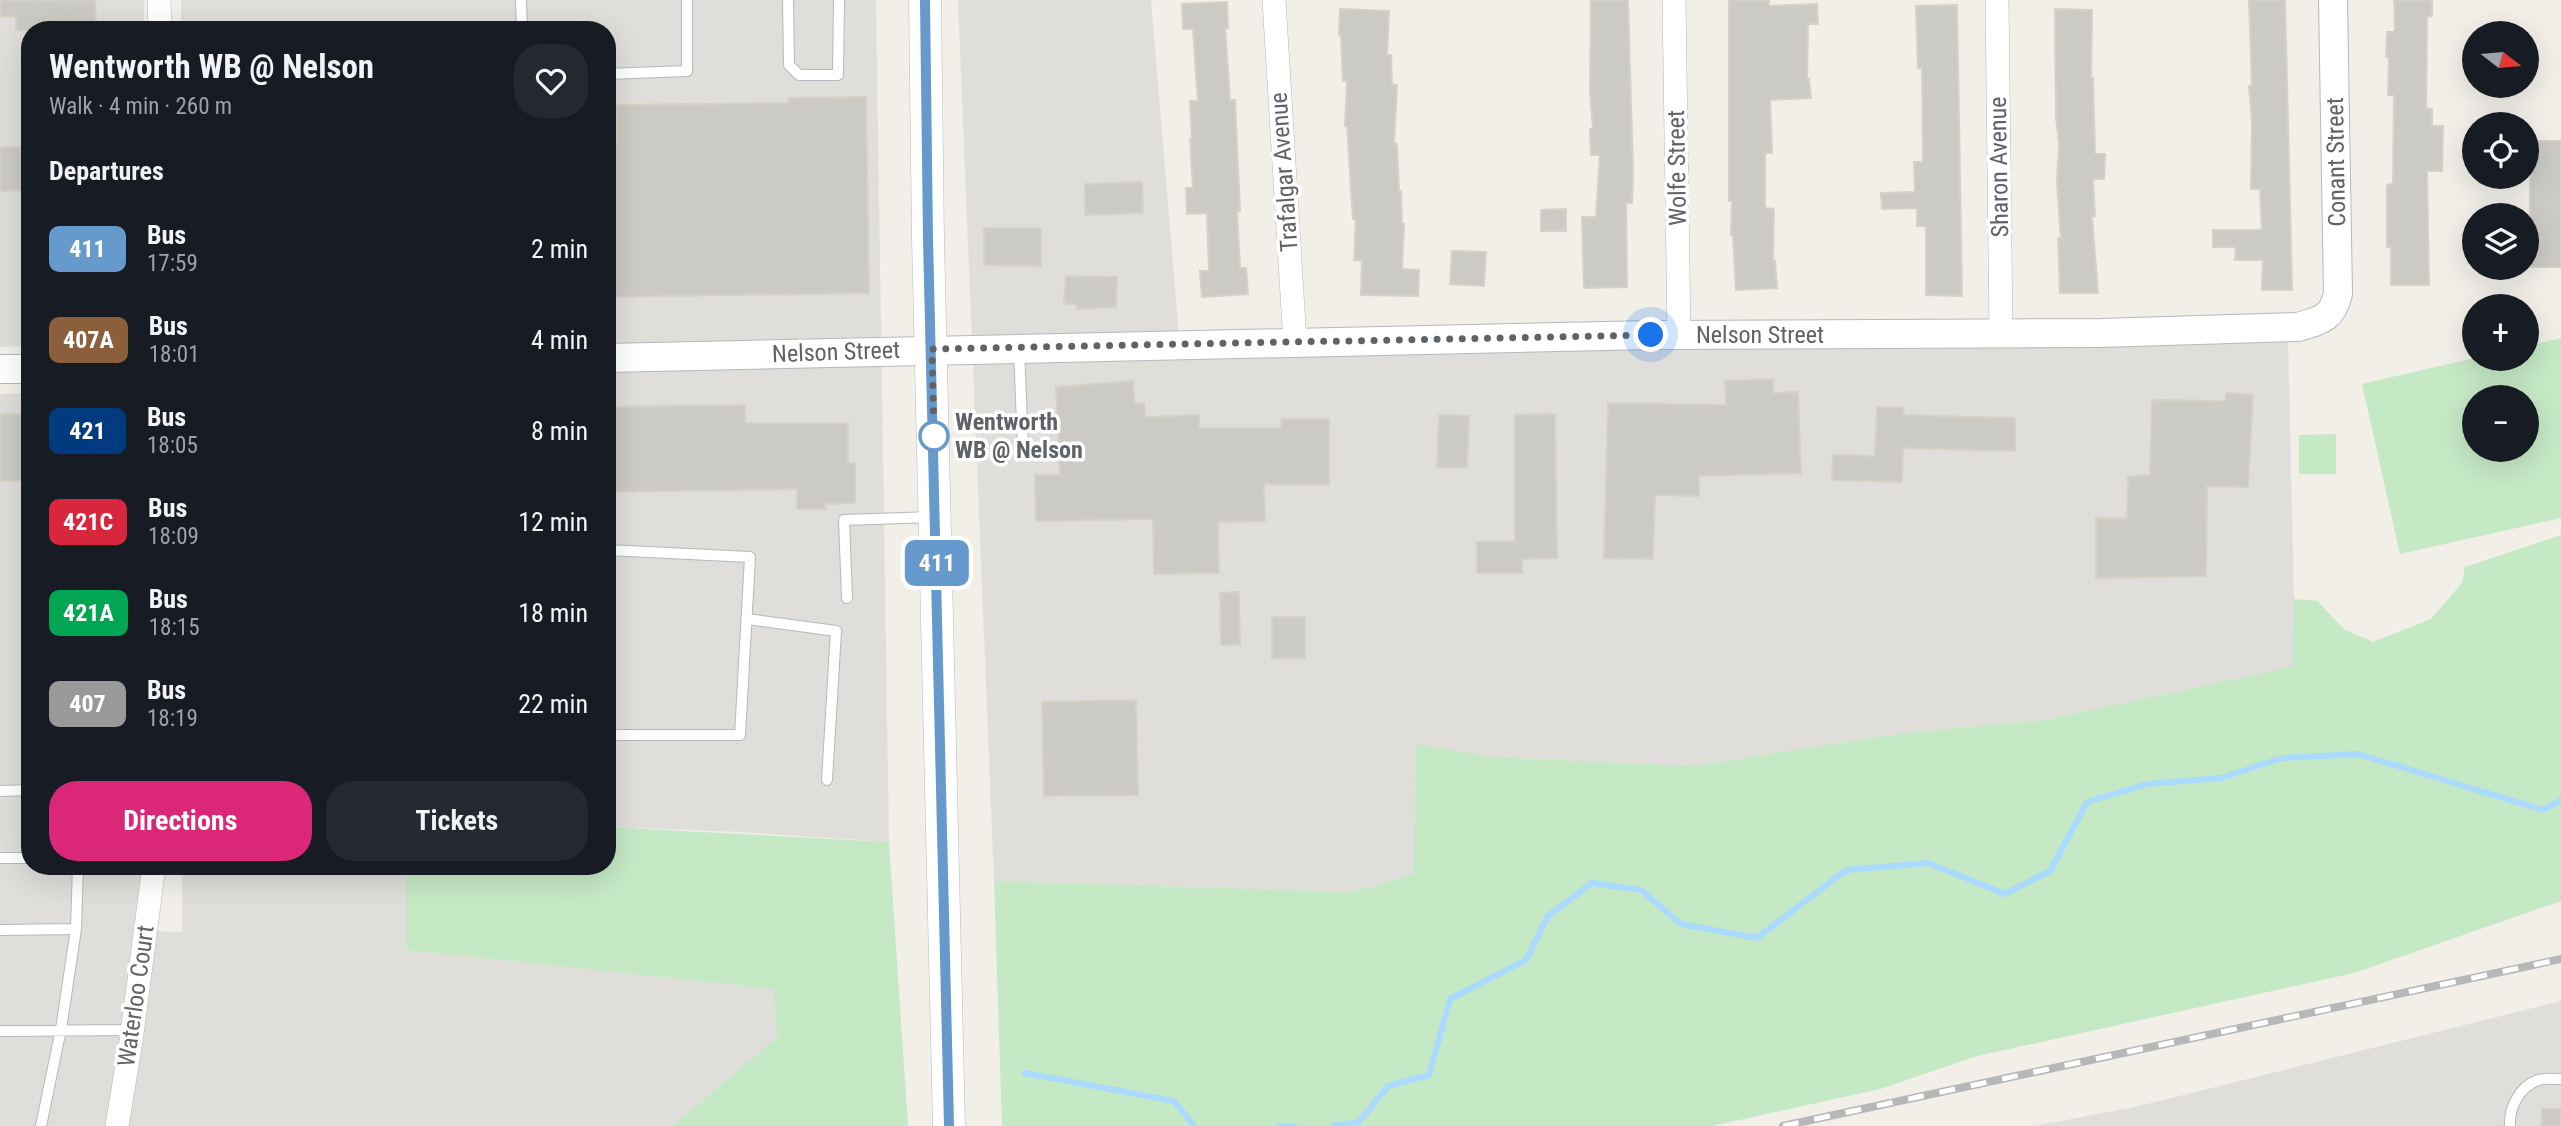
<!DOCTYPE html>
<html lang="en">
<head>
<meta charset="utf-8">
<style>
  body { margin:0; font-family:"Roboto Condensed",sans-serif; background:#242831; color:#f1f3f6; height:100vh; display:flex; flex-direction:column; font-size:26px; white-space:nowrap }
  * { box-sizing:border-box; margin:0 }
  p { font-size:23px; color:#9ea1a6 }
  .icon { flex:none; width:38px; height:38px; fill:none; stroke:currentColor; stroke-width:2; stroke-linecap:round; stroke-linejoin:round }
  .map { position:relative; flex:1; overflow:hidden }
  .drawer { position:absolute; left:21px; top:21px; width:595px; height:854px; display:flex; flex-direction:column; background:#171b24; border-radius:28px; box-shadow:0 7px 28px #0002 }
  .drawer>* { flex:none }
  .badge { padding:0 14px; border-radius:10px; font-size:24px; line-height:46px }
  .needle { width:46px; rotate:106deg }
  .tools { position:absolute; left:2462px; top:21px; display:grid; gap:14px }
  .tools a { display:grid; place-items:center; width:77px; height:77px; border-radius:50%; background:#171b24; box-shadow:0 7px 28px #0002; font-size:35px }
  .you { position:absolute; width:35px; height:35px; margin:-18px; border:5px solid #fff; border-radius:50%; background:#1a73e8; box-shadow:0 0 0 10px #1a73e833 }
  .map>.badge { position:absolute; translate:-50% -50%; box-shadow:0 0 0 4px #fff }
  h2 { padding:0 28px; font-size:26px; line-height:63px }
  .round { display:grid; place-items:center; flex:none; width:74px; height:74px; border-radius:28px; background:#242831 }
  .head { display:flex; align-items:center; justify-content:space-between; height:119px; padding:0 28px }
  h1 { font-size:33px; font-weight:700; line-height:52px }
  .primary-button { display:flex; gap:14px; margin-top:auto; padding:14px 28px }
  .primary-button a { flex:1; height:80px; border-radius:28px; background:#db2777; color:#fff; font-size:28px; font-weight:700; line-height:80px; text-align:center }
  .primary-button a+a { background:#242831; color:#f1f3f6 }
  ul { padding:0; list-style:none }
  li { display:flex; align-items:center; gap:21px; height:91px; padding:0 28px }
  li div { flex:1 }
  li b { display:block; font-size:26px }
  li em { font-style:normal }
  li .badge { min-width:77px; font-weight:700; text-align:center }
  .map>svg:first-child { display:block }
  .industrial { fill:#e0deda }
  .green { fill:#c5e8c5; fill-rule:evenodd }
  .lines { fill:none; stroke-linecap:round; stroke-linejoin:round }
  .stream { stroke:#aadaff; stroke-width:6 }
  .building { fill:#cccac5; stroke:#d6d1c6; stroke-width:2 }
  .service-casing { stroke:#b5b8bc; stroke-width:12 }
  .minor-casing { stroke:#b5b8bc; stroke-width:24 }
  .tertiary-casing { stroke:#b5b8bc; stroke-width:30 }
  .secondary-casing { stroke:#b6babf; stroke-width:33 }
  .service { stroke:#fff; stroke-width:10 }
  .minor { stroke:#fff; stroke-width:23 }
  .tertiary { stroke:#fff; stroke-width:28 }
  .secondary { stroke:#fff; stroke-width:32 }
  .rail-casing { stroke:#b6b7b8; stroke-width:8 }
  .rail { stroke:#fff; stroke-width:5; stroke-dasharray:16; stroke-linecap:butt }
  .line-casing { stroke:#fff; stroke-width:16 }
  .line { stroke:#69c; stroke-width:10 }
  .walk { stroke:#5f6368; stroke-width:7; stroke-dasharray:0 12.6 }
  .stop-dot { fill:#fff; stroke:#69c; stroke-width:3.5 }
  .labels { text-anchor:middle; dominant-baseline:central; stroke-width:7; stroke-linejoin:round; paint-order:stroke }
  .street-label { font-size:24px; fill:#5f6368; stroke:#fff }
  .stop-label { font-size:24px; font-weight:bold; fill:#5f6368; stroke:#fff; text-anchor:start }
</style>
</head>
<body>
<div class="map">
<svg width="2561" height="1126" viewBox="0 0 2561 1126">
  <rect width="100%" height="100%" fill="#f1efe8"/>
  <path class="industrial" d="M0,0H144V30H30V346L0,347Z
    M181,0H876L889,842L741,832L607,827V30H181Z
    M958,0H1151L1180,347L2288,341L2294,599L2293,667L2044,720L1895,734L1693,766L1493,757L1416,745L1413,874L1352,892L994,881Z
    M30,393V866H154V931L182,932V866H406V950L773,989L780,1013L778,1036L672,1126H0V394Z
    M2561,1001V1126H2035L2139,1106Z"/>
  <path class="green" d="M2561,338V518L2400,554L2362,384L2474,358L2527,359V346ZM2474,397H2527V450H2474Z
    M2336,434V474H2299V435Z
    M2561,535V901L2354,973L1977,1056L1880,1089L1712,1126H1002L994,881L1352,892L1413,874L1416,744L1493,757L1693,766L1895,734L2044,720L2292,667L2294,599L2317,601L2345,630L2373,642L2431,619L2462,583L2465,567Z
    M607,827L889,842L908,1126H672L778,1036L773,989L406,950V866H607Z"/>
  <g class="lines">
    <path class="stream" d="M1025,1073L1174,1101L1194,1126
      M1278,1126H1294
      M1333,1126L1359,1122L1388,1086L1429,1075L1450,999L1526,960L1548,916L1592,883L1641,890L1681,924L1757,938L1846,870L1928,863L2005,894L2050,871L2087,802L2147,784L2221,778L2282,758L2358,754L2543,810L2561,800"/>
  </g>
  <path class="building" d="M0,0H95L96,30H16V17H0Z
    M1591,0H1628L1633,174L1632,203H1626L1627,287L1584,288L1582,217H1596L1600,155H1591L1590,129H1593L1590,92Z
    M1729,0H1769V6L1817,4L1818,24H1808L1807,80L1809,79L1811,98L1770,100L1772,153H1765V208L1774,209L1773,261H1775L1777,288L1736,290L1733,235H1731L1732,201H1729Z
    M2249,0H2285L2292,290H2262L2263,260H2235L2236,247H2213V230H2262L2260,189H2251L2252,123L2249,86H2252Z
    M2394,0H2432V16L2427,17L2426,108L2432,109V126H2443L2442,171H2427L2429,285H2391V247H2387V185L2393,184L2394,95H2388L2389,57H2386L2387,32H2395Z
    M1227,2L1228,28H1225L1230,100H1235L1240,211H1237L1240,268H1246L1248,294L1202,297L1200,271H1209L1207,213L1187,214L1186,188H1193L1190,139H1192L1190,101H1198L1193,29H1183L1182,4Z
    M1957,5L1962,296L1926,295V226H1917V208L1882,209L1881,193L1915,192L1914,162H1923L1922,68H1918L1916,6Z
    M1340,9L1389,11L1387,55H1391L1392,85H1397L1394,144H1397L1399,191H1401L1402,224H1404L1402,269L1419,270L1418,296L1361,295L1362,261L1354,260L1356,219H1353L1347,126H1345L1347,81H1343L1341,35H1339Z
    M2055,9L2092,10L2091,78H2093L2095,154H2105L2104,179H2093L2095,216H2092L2098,293H2060L2058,238H2061L2057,183L2059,143L2056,117Z
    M866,97L869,293L607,297V140L617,139L616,105L788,103V98Z
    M2530,141H2561V267H2530Z
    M0,147H30V190L0,191Z
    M1142,182L1143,213L1085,215V184Z
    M1566,209V231H1541V210Z
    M984,228H1041V266L984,265Z
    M1452,251L1486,252L1484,286L1450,284Z
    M1066,276L1117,277L1116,307L1077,309V304H1064Z
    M1773,379V393L1798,392L1801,473L1699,476V496L1655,495L1653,559L1604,558L1608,403L1726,405L1725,381Z
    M1133,381L1135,404L1144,403L1145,417L1199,415V428H1281V419H1329V485L1264,484L1265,521L1218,522L1219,573L1154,574L1153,519L1036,521L1035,475H1060L1056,387Z
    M2226,393L2253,395L2248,487L2207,486L2206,576L2096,578V518L2127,519L2128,477L2150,475L2152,400L2225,401Z
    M745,405V423H848V463H855V503L825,504L826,509H797V489L607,492V407Z
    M1877,407H1904L1903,415L2015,418V451L1903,448L1902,482L1832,480L1833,455L1875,456Z
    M0,414H30V481H0Z
    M1555,414L1557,558L1522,559V573H1477V542L1515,541V415Z
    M1439,415L1469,416L1467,468L1437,467Z
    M1239,592L1240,645H1221L1220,593Z
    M1272,617H1305V658H1272Z
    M1136,700L1138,795L1044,796L1042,702Z
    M2542,1109H2561V1126H2542Z"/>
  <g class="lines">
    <g class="service-casing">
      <path id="service" d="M521,0L522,30
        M788,0L789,65L799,75H838L839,0
        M607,74L687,71V0
        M1019,349L1023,449
        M607,550L750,557L740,735H607
        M847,598L844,520L933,517
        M747,619L836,631L827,780
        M0,791L30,790
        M0,858H30
        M0,930L76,929
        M0,1031L133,1030
        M41,1126L61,1029L76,929L78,866
        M2510,1126C2509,1108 2519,1087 2538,1080C2544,1078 2554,1079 2561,1079"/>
    </g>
    <g class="minor-casing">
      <path id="minor" d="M159,0L160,30
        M1274,0L1295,343
        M1674,0L1679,335
        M1997,0L2001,333
        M117,1126L131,1041L154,866"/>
    </g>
    <g class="tertiary-casing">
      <path id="tertiary" d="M607,358L1651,335L2100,333L2298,327C2321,320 2332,319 2338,294L2333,0
        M0,369H30"/>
    </g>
    <g class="secondary-casing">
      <path id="secondary" d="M925,0L928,239L949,1126"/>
    </g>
    <use href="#service" class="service"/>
    <use href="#minor" class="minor"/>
    <use href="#tertiary" class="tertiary"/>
    <use href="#secondary" class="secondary"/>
    <g class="rail-casing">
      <path id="rail" d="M1783,1126L2561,959"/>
    </g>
    <use href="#rail" class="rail"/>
  </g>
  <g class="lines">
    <g class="line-casing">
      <path id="line" d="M925,0L928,239L949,1126"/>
    </g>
    <use href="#line" class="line"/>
    <path class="walk" d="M934,436L932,349L1651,335"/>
  </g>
  <circle class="stop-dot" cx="934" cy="436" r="14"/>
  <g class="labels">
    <g class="street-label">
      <text transform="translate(2336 162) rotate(-91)">Conant Street</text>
      <text transform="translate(1999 167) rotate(-91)">Sharon Avenue</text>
      <text transform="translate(1677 168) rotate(-91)">Wolfe Street</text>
      <text transform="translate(1284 172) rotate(-94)">Trafalgar Avenue</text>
      <text x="1760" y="335">Nelson Street</text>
      <text transform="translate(836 352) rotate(-2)">Nelson Street</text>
      <text transform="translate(136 996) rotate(-82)">Waterloo Court</text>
    </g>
    <g class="stop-label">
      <text x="955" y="422">Wentworth<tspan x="955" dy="28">WB @ Nelson</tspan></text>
    </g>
  </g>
</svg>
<div class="tools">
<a><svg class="needle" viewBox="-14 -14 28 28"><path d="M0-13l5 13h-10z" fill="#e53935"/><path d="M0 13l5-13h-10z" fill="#9ea1a6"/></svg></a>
<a><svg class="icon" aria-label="locate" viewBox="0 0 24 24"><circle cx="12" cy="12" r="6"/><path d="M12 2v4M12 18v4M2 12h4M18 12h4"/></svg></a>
<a><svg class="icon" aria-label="layers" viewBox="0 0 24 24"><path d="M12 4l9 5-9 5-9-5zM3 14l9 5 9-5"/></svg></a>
<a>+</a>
<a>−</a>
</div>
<div class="you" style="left:1651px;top:335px"></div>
<b class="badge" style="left:937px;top:563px;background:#69c;color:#fff">411</b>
<section class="drawer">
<div class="head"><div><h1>Wentworth WB @ Nelson</h1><p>Walk · 4 min · 260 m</p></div><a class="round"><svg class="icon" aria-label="heart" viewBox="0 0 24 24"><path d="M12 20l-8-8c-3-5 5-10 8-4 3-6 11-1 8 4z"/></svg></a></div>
<h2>Departures</h2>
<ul>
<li><span class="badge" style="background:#69c;color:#fff">411</span><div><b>Bus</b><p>17:59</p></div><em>2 min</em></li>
<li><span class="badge" style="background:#8b5e3c;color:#fff">407A</span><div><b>Bus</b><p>18:01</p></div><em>4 min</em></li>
<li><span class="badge" style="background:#003b80;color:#fff">421</span><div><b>Bus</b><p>18:05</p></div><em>8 min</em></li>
<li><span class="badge" style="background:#d7263d;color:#fff">421C</span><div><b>Bus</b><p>18:09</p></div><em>12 min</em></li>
<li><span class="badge" style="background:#00a651;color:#fff">421A</span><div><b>Bus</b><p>18:15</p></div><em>18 min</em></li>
<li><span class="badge" style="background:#999;color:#fff">407</span><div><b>Bus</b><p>18:19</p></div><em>22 min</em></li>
</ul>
<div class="primary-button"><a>Directions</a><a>Tickets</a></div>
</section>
</div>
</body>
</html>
